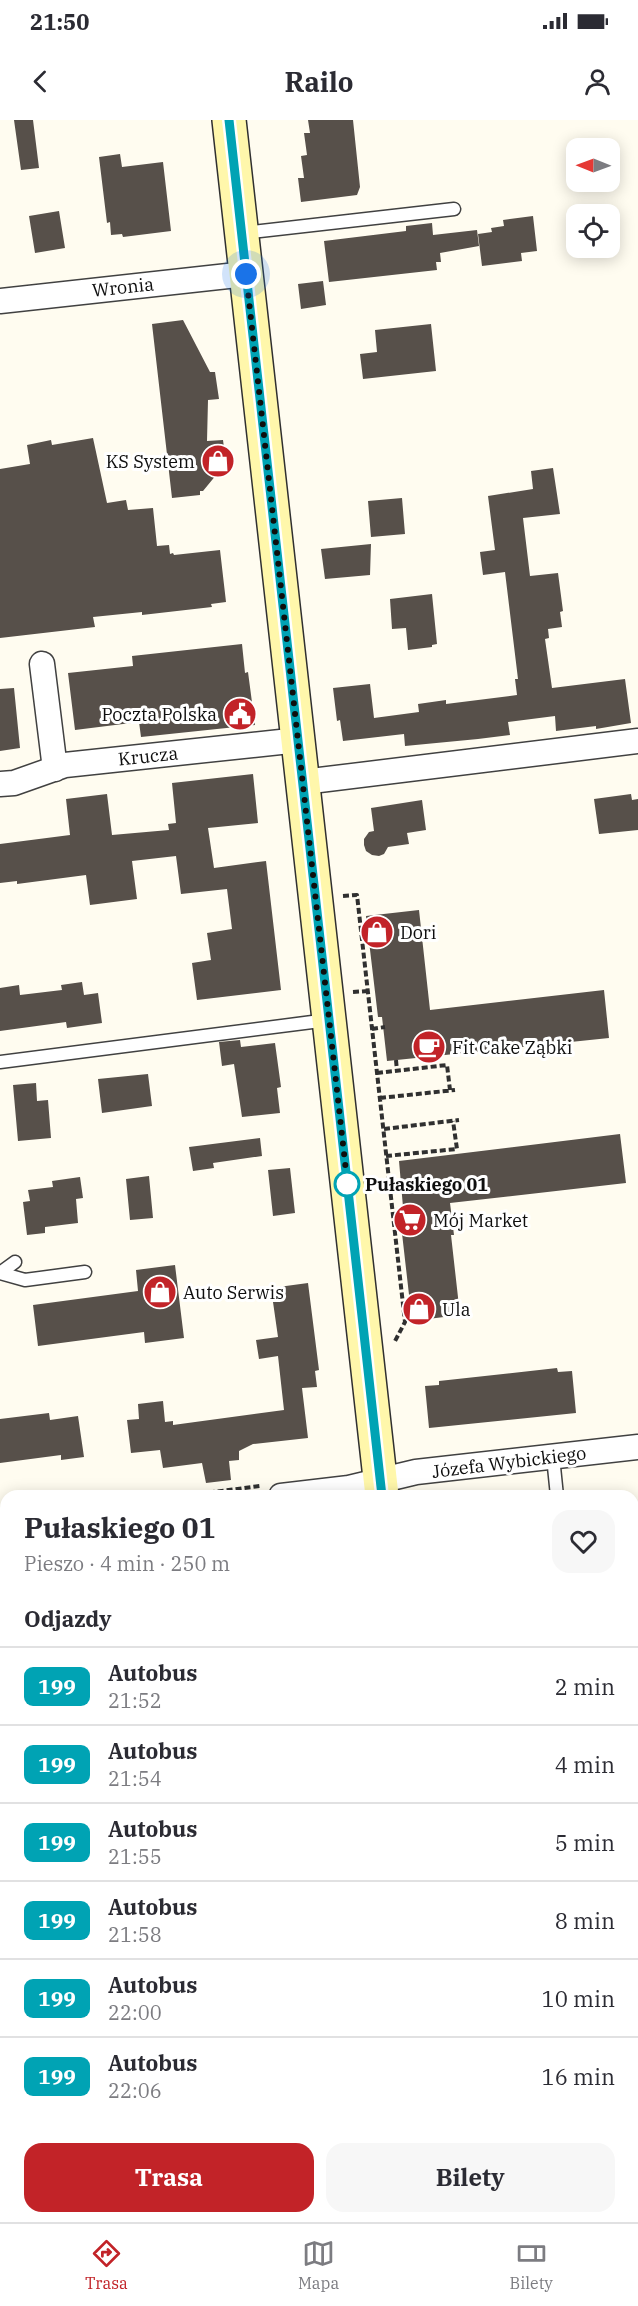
<!DOCTYPE html>
<html lang="pl">
<head>
<meta charset="utf-8">
<style>
  body { margin:0; font-family:"IBM Plex Serif",serif; background:#f7f7f7; color:#2b2b33; height:100vh; display:flex; flex-direction:column; font-size:22px; white-space:nowrap }
  * { box-sizing:border-box; margin:0 }
  p { font-size:20px; color:#7c7c81 }
  .icon { flex:none; width:33px; height:33px; fill:none; stroke:currentColor; stroke-width:2; stroke-linecap:round; stroke-linejoin:round }
  .map { position:relative; flex:1; overflow:hidden }
  .side { position:absolute; left:0px; top:1370px; width:639px; height:734px; display:flex; flex-direction:column; background:#fff; border-radius:18px 18px 0 0; box-shadow:0 3px 15px #0003 }
  .side>* { flex:none }
  .badge { padding:0 12px; border-radius:9px; font-size:21px; line-height:39px }
  .needle { width:39px; rotate:271deg }
  .buttons { position:absolute; left:566px; top:18px; display:grid; gap:12px }
  .buttons a { display:grid; place-items:center; width:54px; height:54px; border-radius:12px; background:#fff; box-shadow:0 3px 15px #0003; font-size:30px }
  .you { position:absolute; width:30px; height:30px; margin:-15px; border:4px solid #fff; border-radius:50%; background:#1a73e8; box-shadow:0 0 0 9px #1a73e833 }
  .map>.badge { position:absolute; translate:-50% -50%; box-shadow:0 0 0 3px #fff }
  h2 { padding:0 24px; font-size:22px; line-height:54px }
  .round { display:grid; place-items:center; flex:none; width:63px; height:63px; border-radius:18px; background:#f7f7f7 }
  .overview { display:flex; align-items:center; justify-content:space-between; height:102px; padding:0 24px }
  h1 { font-size:28px; font-weight:800; line-height:45px }
  .cta { display:flex; gap:12px; margin-top:auto; padding:12px 24px }
  .cta a { flex:1; height:69px; border-radius:18px; background:#c22328; color:#fff; font-size:24px; font-weight:800; line-height:69px; text-align:center }
  .cta a+a { background:#f7f7f7; color:#2b2b33 }
  ul { padding:0; list-style:none }
  li { display:flex; align-items:center; gap:18px; height:78px; padding:0 24px; border-top:2px solid #e1e1e2 }
  li div { flex:1 }
  li b { display:block; font-size:22px }
  li em { font-style:normal }
  li .badge { min-width:66px; font-weight:700; text-align:center }
  .status { display:flex; justify-content:space-between; align-items:center; height:42px; padding:0 30px; background:#fff; direction:ltr }
  .status svg { height:16px; fill:currentColor }
  header { display:flex; justify-content:space-between; align-items:center; height:78px; padding:0 24px; background:#fff; font-size:27px; font-weight:800 }
  .menu { display:flex; justify-content:space-around; align-items:center; height:84px; border-top:2px solid #e1e1e2; background:#fff; font-size:16px; color:#7c7c81 }
  .menu a { display:grid; justify-items:center; gap:3px }
  .menu .current { color:#c22328 }
  .map>svg:first-child { display:block }
  .building { fill:#57504a }
  .lines { fill:none; stroke-linecap:round; stroke-linejoin:round }
  .lane-casing { stroke:#414141; stroke-width:15 }
  .street-casing { stroke:#414141; stroke-width:27 }
  .secondary-casing { stroke:#303030; stroke-width:36 }
  .path { stroke:#303030; stroke-width:4; stroke-dasharray:6 3; stroke-linecap:butt }
  .lane { stroke:#fff; stroke-width:12 }
  .street { stroke:#fff; stroke-width:24 }
  .secondary { stroke:#fff7ab; stroke-width:33 }
  .line-casing { stroke:#fff; stroke-width:14 }
  .line { stroke:#00a3b4; stroke-width:9 }
  .walk { stroke:#0e0e0e; stroke-width:6; stroke-dasharray:0 10.8 }
  .stop-dot { fill:#fff; stroke:#00a3b4; stroke-width:3 }
  .labels { text-anchor:middle; dominant-baseline:central; stroke-width:6; stroke-linejoin:round; paint-order:stroke }
  .street-label { font-size:18px; fill:#0e0e0e; stroke:#fff }
  .poi-label { font-size:18px; fill:#0e0e0e; stroke:#fff; text-anchor:start }
  .stop-label { font-size:18px; font-weight:bold; fill:#0e0e0e; stroke:#fff; text-anchor:start }
</style>
</head>
<body>
<div class="status"><b>21:50</b><svg viewBox="0 0 49 12"><path d="M0 12V9h3v3zM5 12V6h3v6zM10 12V3h3v9zM15 12V0h3v12zM26 1h20v11H26zM47 4h2v5h-2z"/></svg></div>
<header><svg class="icon" aria-label="back" viewBox="0 0 24 24"><path d="M15 5l-7 7 7 7"/></svg>Railo<svg class="icon" aria-label="person" viewBox="0 0 24 24"><circle cx="12" cy="8" r="4"/><path d="M4 21q1-7 8-7t8 7"/></svg></header>
<div class="map">
<svg width="638" height="2102" viewBox="0 0 638 2102">
  <rect width="100%" height="100%" fill="#fffcf0"/>
  <path class="building" d="M14,0H33L39,48L21,50Z
    M308,0H353L360,67L357,75L301,82L298,58H304L301,36L307,35L304,13H310Z
    M120,34L122,47L163,42L171,111L123,117L122,114L111,115L110,102L107,103L99,37Z
    M59,91L65,128L35,133L29,96Z
    M533,96L537,131L521,133L522,141L482,146L478,114L492,112L491,108L504,106L503,100Z
    M432,103L433,115L477,110L479,126L440,133L441,142H436L437,150L329,162L324,121L406,111V106Z
    M323,161L326,185L301,189L298,164Z
    M183,200L210,252H215L219,279L208,280L207,321L223,320L226,343L203,371H200V375L172,378L152,204Z
    M431,204L436,251L363,259L360,234L377,232L375,210Z
    M93,318L107,383L126,380L128,390L153,388L157,426L169,425L170,434L173,433L174,435L220,430L226,482L211,484L212,487L142,495V492L93,497L95,507L0,518V349L30,344L27,325L51,320L52,325Z
    M553,348L560,394L523,398L530,456L558,453L563,491L560,492L562,507L548,509L549,518L545,519L552,568L625,559L631,603L596,609V606L556,611L555,596L508,602L510,615L478,619L405,626L404,614L343,621L340,600L337,601L333,568L370,564L374,598L419,592L418,584L446,580V584L517,575L515,559H518L505,452L483,455L480,432L495,430L488,376L533,369L531,351Z
    M402,378L405,414L371,417L368,381Z
    M371,424L370,455L325,459L321,429Z
    M432,474L437,524L432,525V527L408,530L406,508L392,509L390,479Z
    M242,524L245,553L248,552L255,605L141,617L139,602L75,610L68,553L133,546L132,536Z
    M14,568L20,628L0,631V569Z
    M253,654L258,703L208,708L214,748L266,741L281,870L197,880L192,843L211,840L207,813L232,809L227,769L181,774L176,736L132,741L137,779L90,785L86,755L17,764V761L0,763V724L70,715L66,679L107,674L112,715L169,710L168,704L176,703L172,663Z
    M631,674L632,680L638,679V710L599,714L594,679Z
    M422,680L426,710L407,713L409,724L388,727L384,734L379,736L372,735L366,731L364,725V719L369,712L374,711L371,688Z
    M419,790L430,890L604,870L609,918L387,941L382,897H378L366,796Z
    M82,862L84,875L98,873L102,903L67,908L66,902L0,911V868L19,865L20,875L62,870L61,865Z
    M240,920L241,927L275,923L281,967L277,968L280,993L242,997L234,944L222,946L219,922Z
    M148,954L152,986L102,993L98,959Z
    M36,963L37,981L48,980L51,1018L18,1021L13,965Z
    M620,1014L626,1063L450,1083L454,1115H451L460,1195L412,1201L399,1087H403L399,1041Z
    M260,1018L262,1036L213,1043L214,1048L193,1051L189,1027Z
    M290,1048L295,1093L273,1096L268,1050Z
    M149,1056L153,1098L130,1100L126,1059Z
    M80,1057L83,1078L76,1079L78,1103L45,1107V1113L27,1115L23,1082L30,1081L28,1070L53,1067L52,1061Z
    M175,1145L184,1218L145,1223L144,1212L38,1226L33,1185L138,1171L136,1150Z
    M308,1163L319,1250L315,1251L317,1267L302,1268L308,1318L253,1324L239,1331V1340L229,1341L231,1360L206,1363L202,1343L163,1348L160,1330L131,1333L127,1300L139,1299L138,1284L163,1281L165,1302L173,1301V1305L284,1290L278,1236L259,1239L256,1220L278,1217L271,1168Z
    M557,1248L558,1252L572,1251L576,1293L429,1308L425,1266L439,1265V1261Z
    M49,1293L50,1300L78,1296L84,1337L61,1340V1335L0,1343V1299Z"/>
  <g class="lines">
    <g class="lane-casing">
      <path id="lane" d="M243,113L454,89
        M0,942L328,900
        M0,1153L25,1160L85,1152
        M0,1153L15,1142
        M553,1337L557,1376
        M633,1460L638,1459
        M0,1637H6
        M633,1673H638"/>
    </g>
    <g class="street-casing">
      <path id="street" d="M0,181L246,154
        M42,544L55,649
        M303,662L638,621
        M0,664L14,663L65,645L299,620
        M281,1376L349,1368L416,1352L638,1327
        M0,1410L6,1409
        M633,1714L638,1713
        M0,1872L6,1871"/>
    </g>
    <g class="secondary-casing">
      <path id="secondary" d="M229,0L382,1376
        M0,2082L6,2081
        M465,2097L466,2102
        M562,2097L590,2102
        M524,2102L538,2097"/>
    </g>
    <path class="path" d="M343,776L357,775L405,1202L394,1223
      M353,872L368,871
      M372,909L385,907
      M396,940L397,951
      M377,953L447,945L450,970
      M380,978L455,970
      M384,1009L459,1000
      M386,1036L457,1029L453,1001
      M182,1376L260,1366
      M92,2097L94,2099L120,2097"/>
    <use href="#lane" class="lane"/>
    <use href="#street" class="street"/>
    <use href="#secondary" class="secondary"/>
  </g>
  <g class="lines">
    <g class="line-casing">
      <path id="line" d="M229,0L382,1376"/>
    </g>
    <use href="#line" class="line"/>
    <path class="walk" d="M246,154L348,1069L347,1064"/>
  </g>
  <defs>
    <g id="shop-disc" transform="scale(1.725)"><circle r="9.5" fill="#c22328" stroke="#fff"/><path d="M-5-2.5h2.3a2.7 3.5 0 0 1 5.4 0H5L5.5 6h-11ZM-1.5-2.5h3a1.5 2.3 0 0 0-3 0Z" fill="#fff"/></g>
    <g id="civic-disc" transform="scale(1.725)"><circle r="9.5" fill="#c22328" stroke="#fff"/><path d="M-.6-6.5H3V-4.5H.6V-3L4-1V1h2V6H-6V1h2V-1L-.6-3ZM-1.2 2.5V6h2.4V2.5Z" fill="#fff"/></g>
    <g id="cafe-disc" transform="scale(1.725)"><circle r="9.5" fill="#c22328" stroke="#fff"/><path d="M-5.5-4.5H6V0H3Q3 3.5 0 3.5H-2.5Q-5.5 3.5-5.5 0ZM3-3.2v2h1.7v-2ZM-6 4.5H4V6H-6Z" fill="#fff"/></g>
    <g id="supermarket-disc" transform="scale(1.725)"><circle r="9.5" fill="#c22328" stroke="#fff"/><path d="M-6-5.5h2.5l.6 2H6L4.5 2H-2.5L-4.4-4H-6ZM-1.5 3.2a1.3 1.3 0 1 0 .1 0ZM3 3.2a1.3 1.3 0 1 0 .1 0Z" fill="#fff"/></g>
  </defs>
  <g fill-rule="evenodd">
    <use href="#shop-disc" x="218" y="341"/>
    <use href="#civic-disc" x="240" y="594"/>
    <use href="#shop-disc" x="377" y="812"/>
    <use href="#cafe-disc" x="429" y="927"/>
    <use href="#supermarket-disc" x="410" y="1100"/>
    <use href="#shop-disc" x="160" y="1172"/>
    <use href="#shop-disc" x="419" y="1189"/>
  </g>
  <circle class="stop-dot" cx="347" cy="1064" r="12"/>
  <g class="labels">
    <g class="street-label">
      <text transform="translate(123 167) rotate(-6)">Wronia</text>
      <text transform="translate(148 636) rotate(-6)">Krucza</text>
      <text transform="translate(509 1342) rotate(-7)">Józefa Wybickiego</text>
    </g>
    <g class="poi-label">
      <text x="195" y="341" text-anchor="end">KS System</text>
      <text x="217" y="594" text-anchor="end">Poczta Polska</text>
      <text x="400" y="812">Dori</text>
      <text x="452" y="927">Fit Cake Ząbki</text>
      <text x="433" y="1100">Mój Market</text>
      <text x="183" y="1172">Auto Serwis</text>
      <text x="442" y="1189">Ula</text>
    </g>
    <g class="stop-label">
      <text x="365" y="1064">Pułaskiego 01</text>
    </g>
  </g>
</svg>
<div class="buttons">
<a><svg class="needle" viewBox="-14 -14 28 28"><path d="M0-13l5 13h-10z" fill="#e53935"/><path d="M0 13l5-13h-10z" fill="#7c7c81"/></svg></a>
<a><svg class="icon" aria-label="locate" viewBox="0 0 24 24"><circle cx="12" cy="12" r="6"/><path d="M12 2v4M12 18v4M2 12h4M18 12h4"/></svg></a>
</div>
<div class="you" style="left:246px;top:154px"></div>
<section class="side">
<div class="overview"><div><h1>Pułaskiego 01</h1><p>Pieszo · 4 min · 250 m</p></div><a class="round"><svg class="icon" aria-label="heart" viewBox="0 0 24 24"><path d="M12 20l-8-8c-3-5 5-10 8-4 3-6 11-1 8 4z"/></svg></a></div>
<h2>Odjazdy</h2>
<ul>
<li><span class="badge" style="background:#00a3b4;color:#fff">199</span><div><b>Autobus</b><p>21:52</p></div><em>2 min</em></li>
<li><span class="badge" style="background:#00a3b4;color:#fff">199</span><div><b>Autobus</b><p>21:54</p></div><em>4 min</em></li>
<li><span class="badge" style="background:#00a3b4;color:#fff">199</span><div><b>Autobus</b><p>21:55</p></div><em>5 min</em></li>
<li><span class="badge" style="background:#00a3b4;color:#fff">199</span><div><b>Autobus</b><p>21:58</p></div><em>8 min</em></li>
<li><span class="badge" style="background:#00a3b4;color:#fff">199</span><div><b>Autobus</b><p>22:00</p></div><em>10 min</em></li>
<li><span class="badge" style="background:#00a3b4;color:#fff">199</span><div><b>Autobus</b><p>22:06</p></div><em>16 min</em></li>
</ul>
<div class="cta"><a>Trasa</a><a>Bilety</a></div>
</section>
</div>
<nav class="menu">
<a class="current"><svg class="icon" aria-label="directions" viewBox="0 0 24 24"><path d="M12 3l9 9-9 9-9-9zM9 14v-3h6M13 9l2 2-2 2"/></svg>Trasa</a>
<a><svg class="icon" aria-label="map" viewBox="0 0 24 24"><path d="M3 6l6-2 6 2 6-2v14l-6 2-6-2-6 2zM9 4v14M15 6v14"/></svg>Mapa</a>
<a><svg class="icon" aria-label="tickets" viewBox="0 0 24 24"><path d="M3 7h18v10H3zM15 7v10"/></svg>Bilety</a>
</nav>
</body>
</html>
